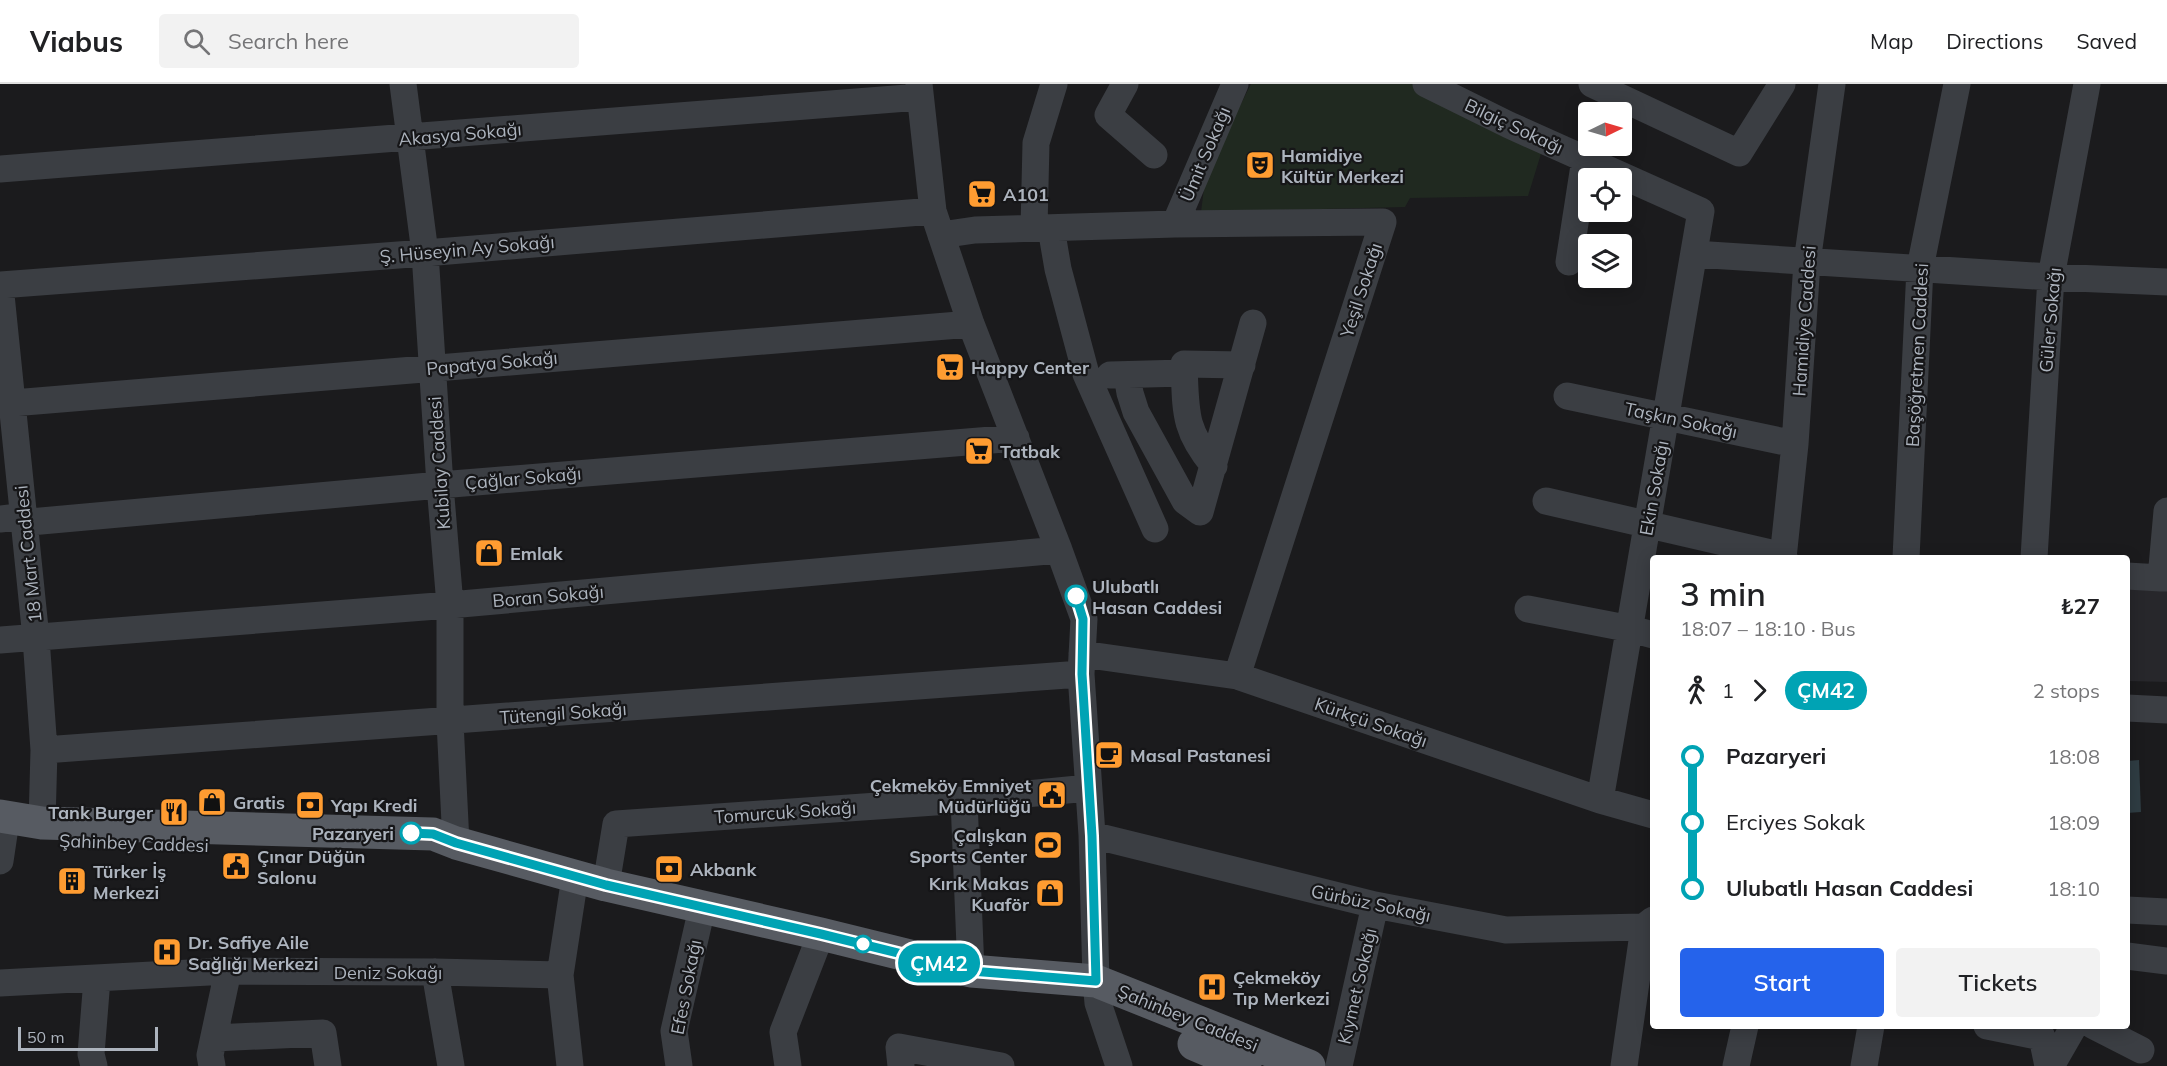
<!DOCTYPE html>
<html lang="en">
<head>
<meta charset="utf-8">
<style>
  body { margin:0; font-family:Mulish,sans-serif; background:#f2f2f2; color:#202124; height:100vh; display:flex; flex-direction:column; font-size:22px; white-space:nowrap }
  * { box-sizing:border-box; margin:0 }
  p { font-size:20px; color:#757577 }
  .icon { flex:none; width:33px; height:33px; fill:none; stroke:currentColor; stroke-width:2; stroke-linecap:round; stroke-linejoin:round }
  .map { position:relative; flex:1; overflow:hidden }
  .sheet { position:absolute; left:1650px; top:471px; width:480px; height:474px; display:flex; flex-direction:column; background:#fff; border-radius:6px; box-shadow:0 3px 15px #0003 }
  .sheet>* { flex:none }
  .badge { padding:0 12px; border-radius:20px; font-size:21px; line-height:39px }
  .needle { width:39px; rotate:85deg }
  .fabs { position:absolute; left:1578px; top:18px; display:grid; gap:12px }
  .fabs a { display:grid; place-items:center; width:54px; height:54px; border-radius:6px; background:#fff; box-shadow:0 3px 15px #0003; font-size:30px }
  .scale { position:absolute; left:18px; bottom:15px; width:140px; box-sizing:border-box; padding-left:6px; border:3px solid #adb4be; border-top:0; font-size:16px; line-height:21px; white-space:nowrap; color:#adb4be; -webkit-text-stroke:4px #161618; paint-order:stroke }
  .map>.badge { position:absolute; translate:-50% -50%; box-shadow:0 0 0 3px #fff }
  .legs { display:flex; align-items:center; gap:9px; height:66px; padding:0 30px; font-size:20px }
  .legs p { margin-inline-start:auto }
  .head { display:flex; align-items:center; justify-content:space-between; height:102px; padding:0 30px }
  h1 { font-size:33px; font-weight:600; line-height:45px }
  .button { display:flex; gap:12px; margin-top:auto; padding:12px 30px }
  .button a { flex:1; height:69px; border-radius:6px; background:#2563eb; color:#fff; font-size:24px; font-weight:600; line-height:69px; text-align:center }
  .button a+a { background:#f2f2f2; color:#202124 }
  ul { padding:0 30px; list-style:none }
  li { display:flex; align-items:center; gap:21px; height:66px; font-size:22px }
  li i { display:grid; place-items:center; width:9px; height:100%; margin:0 8px; background:currentColor }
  li i::after { content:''; width:15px; height:15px; margin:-8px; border:4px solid; border-radius:50%; background:#fff }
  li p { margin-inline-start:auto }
  li:first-child i { background:linear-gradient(#0000 50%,currentColor 0) }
  li:last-child i { background:linear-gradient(currentColor 50%,#0000 0) }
  header { display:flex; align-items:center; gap:36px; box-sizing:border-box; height:84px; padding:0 30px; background:#fff; border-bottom:2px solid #e0e0e0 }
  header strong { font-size:28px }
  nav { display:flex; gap:33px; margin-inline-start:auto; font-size:21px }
  .search { width:420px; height:54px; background:#f2f2f2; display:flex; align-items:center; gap:15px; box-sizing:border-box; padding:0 21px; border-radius:6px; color:#757577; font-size:22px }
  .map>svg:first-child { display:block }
  .built { fill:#27272b }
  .green { fill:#202920 }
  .water { fill:#2f3d43 }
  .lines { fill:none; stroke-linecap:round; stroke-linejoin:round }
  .minor { stroke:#3b3e43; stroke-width:27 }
  .major { stroke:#575b62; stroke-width:33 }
  .line-1-casing { stroke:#fff; stroke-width:14 }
  .line-1 { stroke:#00a3b4; stroke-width:9 }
  .stop-1-dot { fill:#fff; stroke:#00a3b4; stroke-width:3 }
  .labels { text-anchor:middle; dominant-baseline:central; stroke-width:4.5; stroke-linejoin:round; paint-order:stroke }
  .street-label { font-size:18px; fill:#adb4be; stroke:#161618 }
  .poi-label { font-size:18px; font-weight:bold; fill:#adb4be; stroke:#161618; text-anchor:start }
  .stop-label { font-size:18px; font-weight:bold; fill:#adb4be; stroke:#161618; text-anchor:start }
</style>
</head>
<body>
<header>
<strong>Viabus</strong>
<div class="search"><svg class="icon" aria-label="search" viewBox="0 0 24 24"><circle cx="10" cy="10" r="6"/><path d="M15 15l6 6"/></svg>Search here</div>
<nav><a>Map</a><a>Directions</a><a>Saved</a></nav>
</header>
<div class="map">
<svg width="2167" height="982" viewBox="0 0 2167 982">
  <rect width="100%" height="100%" fill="#1b1b1d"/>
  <path class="built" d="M2127,503L2167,505V598L2127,597Z"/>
  <path class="green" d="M1251,0H1417L1544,60L1528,112L1410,114L1405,123L1201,128L1206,89Z"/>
  <path class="water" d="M2139,676L2141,728L2127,729V677Z"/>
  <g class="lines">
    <path class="minor" d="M403,0L425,169L440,401L450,521V638L456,759
      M919,0L933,127L971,240L1059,466L1084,535L1081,590L1092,751L1096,897L1098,919L1119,982
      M1125,0L1108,31L1154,71
      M1426,0L1509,41L1701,127L1600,716
      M1592,0L1739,69L1782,0
      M0,85L920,13
      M1175,140L1235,0
      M1034,144L1036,59L1054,0
      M1051,144L1058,185L1086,290L1155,445
      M941,151L975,146L1175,140L1383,138L1237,592
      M1694,170L2051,193L2167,198
      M1569,178L1585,75
      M0,201L425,169L933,127
      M0,201L36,554L44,666L42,739
      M1110,291L1184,289
      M1127,291L1130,309L1136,328L1185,417L1200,428L1253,239
      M1567,312L1795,360
      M0,320L971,240
      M1214,382C1183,345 1186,327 1184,280L1242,281
      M1546,417L1784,472
      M2167,427L2161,494H2167
      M0,435L18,433L30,438L440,401L1016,354
      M1783,474L1795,360L1807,178L1832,0
      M1906,474L1920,184L1957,0
      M2034,474L2051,193L2087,0
      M2127,492L2161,494
      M1528,525L1631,545L1653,551
      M0,556L450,521L1059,466
      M1082,570L1237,592L1600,716L1653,731
      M2127,624L2167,626
      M44,666L1081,590
      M964,716L971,887
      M1092,751L1375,821L1506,846L1644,843L1653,836
      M0,777L4,750
      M606,801L616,740L964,716L1088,704
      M2127,826L2167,828
      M2127,872L2167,877
      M435,888L451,982
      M0,899L228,887L435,888L560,891
      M1987,942L2042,953L2048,982
      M2094,942L2141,966
      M214,954L323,949L328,982
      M94,982L91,970L97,895
      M212,982L210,971L228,887
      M570,982L560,891L575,793
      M679,982L674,947L702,824
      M788,982L783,948L821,850
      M901,982L899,963L1001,982
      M1339,982L1375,821
      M1624,982L1644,843
      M1736,982L1745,942
      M1864,982L1871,942
      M2051,982L2074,942"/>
    <path class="major" d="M0,732L42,739L433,750L456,759L606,801L821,850L971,887L1096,897L1309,982
      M1194,960L1245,982"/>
  </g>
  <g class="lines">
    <g class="line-1-casing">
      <path id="line-1" d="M411,749L433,750L456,759L606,801L821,850L971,887L1096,897L1092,752L1082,590L1083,535L1076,512"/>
    </g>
    <use href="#line-1" class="line-1"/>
  </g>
  <defs>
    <g id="theatre-square" transform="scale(1.5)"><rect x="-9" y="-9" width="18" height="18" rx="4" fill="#ff9c31" stroke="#161618"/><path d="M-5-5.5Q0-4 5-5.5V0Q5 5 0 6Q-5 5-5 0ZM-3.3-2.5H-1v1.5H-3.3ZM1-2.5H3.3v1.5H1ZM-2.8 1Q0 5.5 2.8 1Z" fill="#111"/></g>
    <g id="supermarket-square" transform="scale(1.5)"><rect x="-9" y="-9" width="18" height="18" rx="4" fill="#ff9c31" stroke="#161618"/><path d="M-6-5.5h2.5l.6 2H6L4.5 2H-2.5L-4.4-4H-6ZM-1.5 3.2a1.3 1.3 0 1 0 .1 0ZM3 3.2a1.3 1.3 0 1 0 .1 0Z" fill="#111"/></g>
    <g id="shop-square" transform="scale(1.5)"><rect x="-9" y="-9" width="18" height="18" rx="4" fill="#ff9c31" stroke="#161618"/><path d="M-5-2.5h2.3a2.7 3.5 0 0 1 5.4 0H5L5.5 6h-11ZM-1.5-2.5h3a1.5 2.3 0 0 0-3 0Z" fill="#111"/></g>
    <g id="cafe-square" transform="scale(1.5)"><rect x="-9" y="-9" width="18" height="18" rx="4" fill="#ff9c31" stroke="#161618"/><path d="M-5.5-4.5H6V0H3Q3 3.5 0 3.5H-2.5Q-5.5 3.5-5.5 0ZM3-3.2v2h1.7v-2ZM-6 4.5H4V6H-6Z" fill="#111"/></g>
    <g id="civic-square" transform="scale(1.5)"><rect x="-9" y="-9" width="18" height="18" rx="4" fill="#ff9c31" stroke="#161618"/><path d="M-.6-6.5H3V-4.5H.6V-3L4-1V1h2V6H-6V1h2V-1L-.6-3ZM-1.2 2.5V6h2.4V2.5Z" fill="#111"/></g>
    <g id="bank-square" transform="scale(1.5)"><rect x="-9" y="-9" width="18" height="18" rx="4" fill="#ff9c31" stroke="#161618"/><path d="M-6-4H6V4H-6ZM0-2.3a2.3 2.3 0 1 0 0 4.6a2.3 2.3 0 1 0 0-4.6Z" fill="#111"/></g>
    <g id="restaurant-square" transform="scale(1.5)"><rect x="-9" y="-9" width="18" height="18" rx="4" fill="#ff9c31" stroke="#161618"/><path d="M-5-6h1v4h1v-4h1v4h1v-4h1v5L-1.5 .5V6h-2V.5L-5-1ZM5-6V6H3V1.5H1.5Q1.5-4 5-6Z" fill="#111"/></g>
    <g id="stadium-square" transform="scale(1.5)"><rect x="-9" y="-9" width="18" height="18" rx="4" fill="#ff9c31" stroke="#161618"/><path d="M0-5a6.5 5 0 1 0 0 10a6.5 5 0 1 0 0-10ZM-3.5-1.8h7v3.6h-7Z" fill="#111"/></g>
    <g id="building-square" transform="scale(1.5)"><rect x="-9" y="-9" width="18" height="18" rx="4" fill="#ff9c31" stroke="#161618"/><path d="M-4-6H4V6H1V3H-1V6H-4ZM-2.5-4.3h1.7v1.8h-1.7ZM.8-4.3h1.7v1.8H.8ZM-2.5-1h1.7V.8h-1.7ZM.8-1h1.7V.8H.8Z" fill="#111"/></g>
    <g id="hospital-square" transform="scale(1.5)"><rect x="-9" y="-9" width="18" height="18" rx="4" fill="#ff9c31" stroke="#161618"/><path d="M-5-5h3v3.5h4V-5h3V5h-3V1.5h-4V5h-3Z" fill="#111"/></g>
  </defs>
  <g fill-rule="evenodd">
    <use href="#theatre-square" x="1260" y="81"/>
    <use href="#supermarket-square" x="982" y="110"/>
    <use href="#supermarket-square" x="950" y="283"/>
    <use href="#supermarket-square" x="979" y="367"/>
    <use href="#shop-square" x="489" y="469"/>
    <use href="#cafe-square" x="1109" y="671"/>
    <use href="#civic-square" x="1052" y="711"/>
    <use href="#shop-square" x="212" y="718"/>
    <use href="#bank-square" x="310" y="721"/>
    <use href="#restaurant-square" x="174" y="728"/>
    <use href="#stadium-square" x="1048" y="761"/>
    <use href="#civic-square" x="236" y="782"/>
    <use href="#bank-square" x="669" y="785"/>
    <use href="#building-square" x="72" y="797"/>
    <use href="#shop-square" x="1050" y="809"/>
    <use href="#hospital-square" x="167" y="868"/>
    <use href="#hospital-square" x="1212" y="903"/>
  </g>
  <g class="stop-1-dot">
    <circle cx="1076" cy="512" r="10"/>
    <circle cx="411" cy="749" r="10"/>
    <circle cx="863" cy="860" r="8"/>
  </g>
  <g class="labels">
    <g class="street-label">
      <text transform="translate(1514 42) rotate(25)">Bilgiç Sokağı</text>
      <text transform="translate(460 50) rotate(-5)">Akasya Sokağı</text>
      <text transform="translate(1205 70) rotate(-67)">Ümit Sokağı</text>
      <text transform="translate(467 165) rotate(-5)">Ş. Hüseyin Ay Sokağı</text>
      <text transform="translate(1361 206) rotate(-72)">Yeşil Sokağı</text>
      <text transform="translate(2050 236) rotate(-85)">Güler Sokağı</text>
      <text transform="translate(1804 237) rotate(-86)">Hamidiye Caddesi</text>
      <text transform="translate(1917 271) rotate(-87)">Başöğretmen Caddesi</text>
      <text transform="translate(492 279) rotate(-5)">Papatya Sokağı</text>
      <text transform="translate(1681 336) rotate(12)">Taşkın Sokağı</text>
      <text transform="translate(439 379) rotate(-94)">Kubilay Caddesi</text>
      <text transform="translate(523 394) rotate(-5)">Çağlar Sokağı</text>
      <text transform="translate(1654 404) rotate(-80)">Ekin Sokağı</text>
      <text transform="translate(28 470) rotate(-96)">18 Mart Caddesi</text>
      <text transform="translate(548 512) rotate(-5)">Boran Sokağı</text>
      <text transform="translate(563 629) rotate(-4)">Tütengil Sokağı</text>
      <text transform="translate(1371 638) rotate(19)">Kürkçü Sokağı</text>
      <text transform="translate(785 728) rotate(-4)">Tomurcuk Sokağı</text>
      <text transform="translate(134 759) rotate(2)">Şahinbey Caddesi</text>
      <text transform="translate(1371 819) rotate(12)">Gürbüz Sokağı</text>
      <text x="388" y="888">Deniz Sokağı</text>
      <text transform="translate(1357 902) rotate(-77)">Kıymet Sokağı</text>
      <text transform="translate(686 903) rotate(-79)">Efes Sokağı</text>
      <text transform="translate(1188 934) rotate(22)">Şahinbey Caddesi</text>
    </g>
    <g class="poi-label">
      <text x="1281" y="71">Hamidiye<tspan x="1281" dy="21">Kültür Merkezi</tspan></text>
      <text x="1003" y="110">A101</text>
      <text x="971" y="283">Happy Center</text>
      <text x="1000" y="367">Tatbak</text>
      <text x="510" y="469">Emlak</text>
      <text x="1130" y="671">Masal Pastanesi</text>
      <text x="1031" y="701" text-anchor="end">Çekmeköy Emniyet<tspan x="1031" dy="21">Müdürlüğü</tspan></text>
      <text x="233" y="718">Gratis</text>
      <text x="331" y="721">Yapı Kredi</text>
      <text x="153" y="728" text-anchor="end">Tank Burger</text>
      <text x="1027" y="751" text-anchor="end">Çalışkan<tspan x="1027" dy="21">Sports Center</tspan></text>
      <text x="257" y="772">Çınar Düğün<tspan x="257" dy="21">Salonu</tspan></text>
      <text x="690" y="785">Akbank</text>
      <text x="93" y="787">Türker İş<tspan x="93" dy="21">Merkezi</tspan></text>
      <text x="1029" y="799" text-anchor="end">Kırık Makas<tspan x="1029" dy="21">Kuaför</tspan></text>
      <text x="188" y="858">Dr. Safiye Aile<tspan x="188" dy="21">Sağlığı Merkezi</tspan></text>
      <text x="1233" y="893">Çekmeköy<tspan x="1233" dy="21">Tıp Merkezi</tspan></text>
    </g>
    <g class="stop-label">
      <text x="1092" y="502">Ulubatlı<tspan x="1092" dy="21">Hasan Caddesi</tspan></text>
      <text x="394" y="749" text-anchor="end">Pazaryeri</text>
    </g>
  </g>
</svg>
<div class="fabs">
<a><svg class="needle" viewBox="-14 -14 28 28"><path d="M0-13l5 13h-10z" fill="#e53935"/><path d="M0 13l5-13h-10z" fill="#757577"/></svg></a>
<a><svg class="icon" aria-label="locate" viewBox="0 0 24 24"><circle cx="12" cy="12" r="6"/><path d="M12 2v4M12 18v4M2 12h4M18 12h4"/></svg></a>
<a><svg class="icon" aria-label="layers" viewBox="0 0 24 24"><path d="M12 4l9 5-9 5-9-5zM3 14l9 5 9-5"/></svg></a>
</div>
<div class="scale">50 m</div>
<b class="badge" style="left:939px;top:879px;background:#00a3b4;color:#fff">ÇM42</b>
<section class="sheet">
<div class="head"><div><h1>3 min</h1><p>18:07 – 18:10 · Bus</p></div><b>₺27</b></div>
<div class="legs"><svg class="icon" aria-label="walk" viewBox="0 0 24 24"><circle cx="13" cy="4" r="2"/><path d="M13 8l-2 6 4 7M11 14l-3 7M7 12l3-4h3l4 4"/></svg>1<svg class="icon" aria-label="forward" viewBox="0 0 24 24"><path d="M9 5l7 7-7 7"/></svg><b class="badge" style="background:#00a3b4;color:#fff">ÇM42</b><p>2 stops</p></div>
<ul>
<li><i style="color:#00a3b4"></i><b>Pazaryeri</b><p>18:08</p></li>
<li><i style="color:#00a3b4"></i><span>Erciyes Sokak</span><p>18:09</p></li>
<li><i style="color:#00a3b4"></i><b>Ulubatlı Hasan Caddesi</b><p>18:10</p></li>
</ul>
<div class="button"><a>Start</a><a>Tickets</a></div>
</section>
</div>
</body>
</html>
